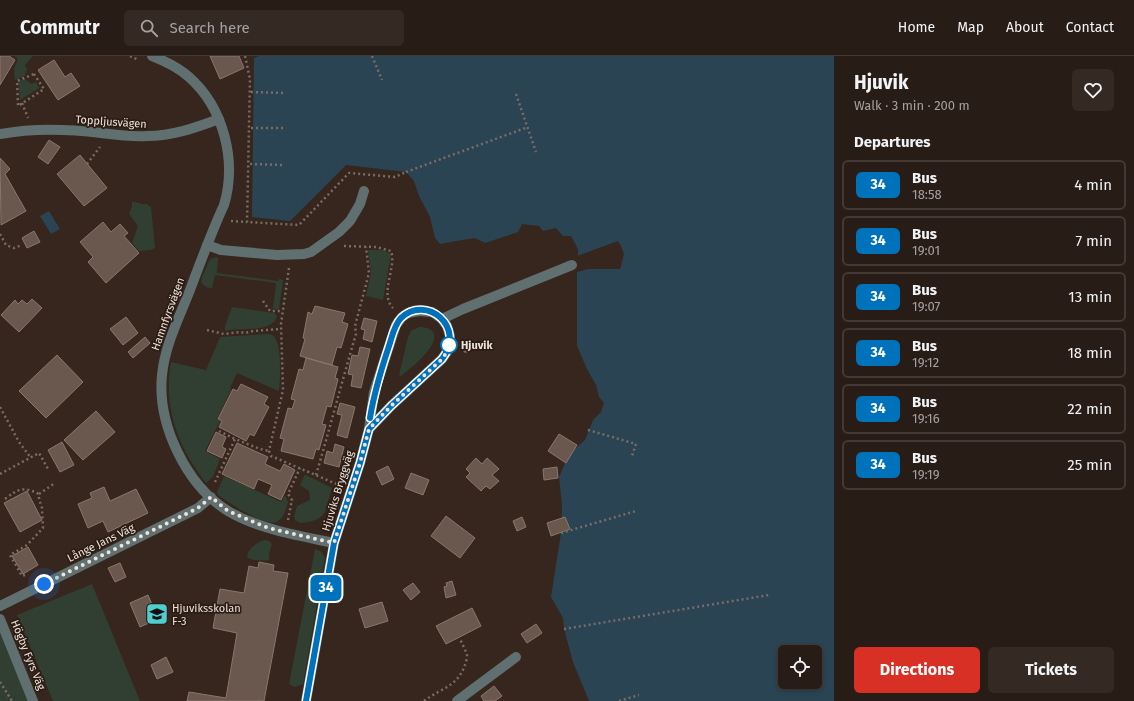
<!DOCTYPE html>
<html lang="en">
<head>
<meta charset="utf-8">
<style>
  body { margin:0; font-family:"Fira Sans",sans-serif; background:#342923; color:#f1f3f6; height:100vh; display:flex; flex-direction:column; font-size:15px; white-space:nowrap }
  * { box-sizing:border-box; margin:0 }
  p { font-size:13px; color:#a5a1a1 }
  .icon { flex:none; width:22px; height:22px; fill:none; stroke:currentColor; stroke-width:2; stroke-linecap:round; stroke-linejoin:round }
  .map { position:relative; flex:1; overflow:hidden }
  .sheet { display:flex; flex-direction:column; background:#281c16; width:300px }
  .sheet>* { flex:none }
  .badge { padding:0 8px; border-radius:6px; font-size:14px; line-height:26px }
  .buttons { position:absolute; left:778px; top:589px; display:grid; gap:8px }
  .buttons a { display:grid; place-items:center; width:44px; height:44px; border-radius:6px; background:#281c16; box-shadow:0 2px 6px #0003,0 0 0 1px #443a35; font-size:20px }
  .you { position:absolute; width:20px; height:20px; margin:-10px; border:3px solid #fff; border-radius:50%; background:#1a73e8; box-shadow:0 0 0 6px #1a73e833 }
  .map>.badge { position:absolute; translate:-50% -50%; box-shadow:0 0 0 2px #fff }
  h2 { padding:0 20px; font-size:15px; line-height:36px }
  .round { display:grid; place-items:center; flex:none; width:42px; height:42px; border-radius:6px; background:#342923 }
  .head { display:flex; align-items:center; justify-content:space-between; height:68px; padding:0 20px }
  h1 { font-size:19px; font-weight:700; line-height:30px }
  .primary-button { display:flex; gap:8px; margin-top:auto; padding:8px 20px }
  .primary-button a { flex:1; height:46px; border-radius:6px; background:#d93025; color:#fff; font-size:16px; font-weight:700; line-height:46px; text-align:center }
  .primary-button a+a { background:#342923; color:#f1f3f6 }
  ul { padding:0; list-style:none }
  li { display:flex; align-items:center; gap:12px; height:50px; margin:0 8px 6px; padding:0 12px; border:2px solid #443a35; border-radius:6px }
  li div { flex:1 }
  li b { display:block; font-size:15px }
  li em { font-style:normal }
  li .badge { min-width:44px; font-weight:700; text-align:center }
  header { display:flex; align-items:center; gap:24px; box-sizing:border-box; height:56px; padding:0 20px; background:#281c16; border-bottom:1px solid #443a35 }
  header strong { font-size:19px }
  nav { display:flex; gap:22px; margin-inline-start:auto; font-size:14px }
  .search { width:280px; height:36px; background:#342923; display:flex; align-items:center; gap:10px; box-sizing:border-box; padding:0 14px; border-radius:6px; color:#a5a1a1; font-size:15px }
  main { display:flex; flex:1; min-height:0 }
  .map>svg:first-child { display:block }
  .green { fill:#303f31 }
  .water { fill:#2a4453; fill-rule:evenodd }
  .pier { fill:#36261d }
  .building { fill:#6a574d; stroke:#8a766c }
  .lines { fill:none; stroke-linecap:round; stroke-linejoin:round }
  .path { stroke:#7a6c64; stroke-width:2.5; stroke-dasharray:2 3; stroke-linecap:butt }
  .minor { stroke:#606f6f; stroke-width:10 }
  .line-casing { stroke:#fff; stroke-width:9 }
  .line { stroke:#0072bc; stroke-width:6 }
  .walk { stroke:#ede2dc; stroke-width:4; stroke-dasharray:0 7.2 }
  .stop-dot { fill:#fff; stroke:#0072bc; stroke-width:2 }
  .labels { text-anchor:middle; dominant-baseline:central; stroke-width:3.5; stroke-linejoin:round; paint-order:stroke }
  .street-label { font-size:11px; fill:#ede2dc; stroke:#2c1d14 }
  .stop-label { font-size:11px; font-weight:bold; fill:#ede2dc; stroke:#2c1d14; text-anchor:start }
  .poi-label { font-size:11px; fill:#ede2dc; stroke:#2c1d14; text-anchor:start }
</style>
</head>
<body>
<header>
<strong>Commutr</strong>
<div class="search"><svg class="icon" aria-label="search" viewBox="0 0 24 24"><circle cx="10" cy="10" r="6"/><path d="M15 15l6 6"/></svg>Search here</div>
<nav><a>Home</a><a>Map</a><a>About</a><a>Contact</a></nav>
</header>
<main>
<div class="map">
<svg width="834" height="645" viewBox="0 0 834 645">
  <rect width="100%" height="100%" fill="#36261d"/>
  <path class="green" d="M14,0H33L25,9L26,12L28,13L26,15L25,20L15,24L14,13L18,3Z
    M25,23L31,28L36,26L39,32L20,44L18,25Z
    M132,146C137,145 139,149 146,148L151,151L155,192L151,194L139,195L132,187L138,170L129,158L132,150Z
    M368,194H383L391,198L383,244L366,240L371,217Z
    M217,201L218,203L217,217L278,225L279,223L283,224L279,253L277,254L273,252L276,227L215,219L212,232C207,232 204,230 201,226L202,221L210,203Z
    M232,251L274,257L277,260C272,278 240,271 225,275V270Z
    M419,271C424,271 430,272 433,276C441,289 410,313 401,320L399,319L408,281L411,275Z
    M266,278C268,278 271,278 272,279C283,285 280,324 279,335L237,317L230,332L231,334L217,363L220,365L205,395L220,403L213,421L206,427C178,391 163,352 171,306L206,314L220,281Z
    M306,419L332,432C324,457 328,464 300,467L295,464L294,460L297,450L310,444L309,435L300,429L304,420Z
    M224,420L281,446L285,439L288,446C286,453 284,463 276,466C263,471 229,446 218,439L217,436Z
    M265,484L269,485L272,488L269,498V504C262,505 253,505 247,501C248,492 257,486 265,484Z
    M315,493L322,496L325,502L303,628L295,631L289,628Z
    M92,528L140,645H53L17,559Z
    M0,571L31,645H0Z"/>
  <path class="water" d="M259,0H834V645H589L573,606L564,573L563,562L551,541L561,477L562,449L559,421L569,398L585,384L593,364L601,356L604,347L599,341L596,329L587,313L577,290V216L578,193L571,180H563L556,172L543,175L539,170L522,168L518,176L485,187L475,182L462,184L440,188L435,182L430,161L419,140L414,125L406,116L346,109L290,165L252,161L254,2ZM785,596H815V626H785Z
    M49,155L60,173L51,178L40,160Z"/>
  <path class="pier" d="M618,185L621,190L624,198L620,213H588L577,216V200Z"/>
  <path class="building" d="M0,0H9L15,4L0,29Z
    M210,0H239L244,12L220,23Z
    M54,4L65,21L71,17L80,30L58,44L38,14Z
    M49,84L60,91L48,108L38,101Z
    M80,99L107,132L84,150L57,118Z
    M0,102L10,113L5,118L26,155L1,169Z
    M103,166L111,176L120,168L128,177L124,180L139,197L106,227L88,206L93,201L80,186Z
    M34,175L40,186L27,192L22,182Z
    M32,243L42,252L19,276L1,259L15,244L18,248L22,244L27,248Z
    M315,250L345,257L342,266L348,268L341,292L337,291L332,309L300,300L305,283L303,282L308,256L312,258Z
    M126,261L138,277L123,289L110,273Z
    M364,262L377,265L372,286L363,283L365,274L361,273Z
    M145,281L150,287L133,302L128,296Z
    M466,286L471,287L469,296H464Z
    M360,291L370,293L361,332L351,330L353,319L348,318L352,299L358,300Z
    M57,299L83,326L46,362L19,335Z
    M306,302L338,311L335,322L338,323L331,351L327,350L322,368L326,369L319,394L316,393L313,403L281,395L284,383L280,382L288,352L292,353L295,344L291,343L299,313L303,314Z
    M241,328L268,341L264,348L269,351L254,380L250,378L246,385L219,371L222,365L218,363L233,333L237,335Z
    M340,347L355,351L347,382L337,379L342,359L337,358Z
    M96,355L115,376L83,404L64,384Z
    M216,376L226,381L222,391L226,393L222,402L207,395Z
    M559,378L577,389L566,407L548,395Z
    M62,386L74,409L60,416L48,394Z
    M237,387L268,401L265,408L280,415L284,408L295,414L281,444L268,438L272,429L258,423L254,433L222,418Z
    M335,388L344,391L339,411L324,407L327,395L333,397Z
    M476,402L482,408L487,402L499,413L492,419L499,425L490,433L486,430L481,435L466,421L470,417L466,413Z
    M388,410L394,423L382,429L376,416Z
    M557,411L558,422L544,424L543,413Z
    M411,417L429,424L423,439L405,432Z
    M104,431L110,445L136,433L148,457L108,476L103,465L88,472L78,448L92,442L90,437Z
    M27,435L42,464L20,476L4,447Z
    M446,460L475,482L460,502L431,480Z
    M522,461L526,471L517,475L513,465Z
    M565,461L570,473L551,480L547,467Z
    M28,491L38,509L23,518L12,500Z
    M259,506L274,509L273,515L288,517L264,645H187L189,636L226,642L237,577L213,572L220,533L244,537L249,510L258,512Z
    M120,507L126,521L115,526L108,512Z
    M452,525L456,539L446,542L444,531L447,530L446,527Z
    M413,527L420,536L411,544L403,534Z
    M148,539L158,563L140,571L130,547Z
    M382,546L388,565L365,572L359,553Z
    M472,552L481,570L446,588L436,570Z
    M536,568L542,577L527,587L521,578Z
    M166,601L173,616L157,623L151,609Z
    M494,630L502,640L495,645H484L481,640Z"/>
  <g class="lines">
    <path class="path" d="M130,0L139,4
      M245,0L250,23L247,166L299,169L349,117L395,121L406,116
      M372,0L382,24
      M34,18L44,33L18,50L17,25Z
      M251,36L286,37
      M516,38L536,96
      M22,47L28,62
      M251,72H285
      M87,108L100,91
      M250,108L284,109
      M406,116L528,71
      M231,165L247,166
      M0,178L6,189L14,192L22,189
      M344,190L376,191L391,195C397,211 379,238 393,252
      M289,212L281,268L283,334L269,395L271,400L339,429
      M263,245L270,255H282
      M207,274L224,278L240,276L245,277L253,275L281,273
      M0,351L19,386L31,402
      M588,374L636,388L632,400
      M219,375L235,383
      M0,418L39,397L48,413
      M316,419C330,372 342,325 356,278L355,270L369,217L366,191
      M215,426L235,383L260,393L269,395
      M5,443C18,433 23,430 39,438
      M288,464L292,444L288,438L300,412
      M561,477L636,455
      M25,519L22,520L10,499L27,489L43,472L42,452L39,443V438L55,427
      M564,573L769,539
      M0,626L12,645
      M424,645C444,630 460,631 467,602V598L460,583
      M619,645L639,639"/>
    <path class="minor" d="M152,0C165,5 178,11 189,21C224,52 237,105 224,149C211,177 201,205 190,234C179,262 165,289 162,319C157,368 186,429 228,455C258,473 300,480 334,487
      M0,78C32,72 69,73 101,77C117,79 132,81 147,80C172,80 195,72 219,63
      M207,189L221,194L277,199L304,198L311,196L339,176L350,165L360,148L364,135
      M442,263L463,253L572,209
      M0,550L198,452L211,441
      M0,563L33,645
      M306,645L334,487L360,407L369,373L374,336L396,269L402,261L408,257L419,255L432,256L442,263L447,270L450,280L449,289L447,296L442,303L391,350L369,373
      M457,645L516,601"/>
  </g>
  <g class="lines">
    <g class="line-casing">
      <path id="line" d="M306,645L334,487L360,407L369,373L391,350L442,303C467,271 426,238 401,262C394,269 392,281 389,290C381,314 374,337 370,362"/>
    </g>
    <use href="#line" class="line"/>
    <path class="walk" d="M44,528L198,452L211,441L228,455L268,472L334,487L360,407L369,373L391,350L442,303L447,296L449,289"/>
  </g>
  <defs>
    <g id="school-square" transform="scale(1.15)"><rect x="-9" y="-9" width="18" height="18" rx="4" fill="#52cdcf" stroke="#2c1d14"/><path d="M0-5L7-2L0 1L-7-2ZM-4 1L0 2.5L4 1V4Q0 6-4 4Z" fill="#111"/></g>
  </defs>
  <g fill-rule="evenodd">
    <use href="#school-square" x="157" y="558"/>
  </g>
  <circle class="stop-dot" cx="449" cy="289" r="8"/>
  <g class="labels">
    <g class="street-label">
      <text transform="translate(111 66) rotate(4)">Toppljusvägen</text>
      <text transform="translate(168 258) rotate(-70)">Hamnfyrsvägen</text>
      <text transform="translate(338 435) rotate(-73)">Hjuviks Bryggväg</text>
      <text transform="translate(101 487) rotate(-26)">Långe Jans Väg</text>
      <text transform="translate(28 599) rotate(68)">Högby Fyrs Väg</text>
    </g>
    <g class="stop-label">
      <text x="461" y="289">Hjuvik</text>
    </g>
    <g class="poi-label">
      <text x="172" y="552">Hjuviksskolan<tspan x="172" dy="13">F-3</tspan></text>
    </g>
  </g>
</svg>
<div class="buttons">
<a><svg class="icon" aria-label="locate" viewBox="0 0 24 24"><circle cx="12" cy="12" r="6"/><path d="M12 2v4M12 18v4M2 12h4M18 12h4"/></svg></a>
</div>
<div class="you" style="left:44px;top:528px"></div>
<b class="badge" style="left:326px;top:532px;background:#0072bc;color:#fff">34</b>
</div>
<section class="sheet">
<div class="head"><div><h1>Hjuvik</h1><p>Walk · 3 min · 200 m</p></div><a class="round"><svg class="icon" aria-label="heart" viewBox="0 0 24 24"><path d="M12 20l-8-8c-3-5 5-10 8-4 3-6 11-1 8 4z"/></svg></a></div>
<h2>Departures</h2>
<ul>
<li><span class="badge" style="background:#0072bc;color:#fff">34</span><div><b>Bus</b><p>18:58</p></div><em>4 min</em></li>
<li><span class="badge" style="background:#0072bc;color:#fff">34</span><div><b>Bus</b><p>19:01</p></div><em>7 min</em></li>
<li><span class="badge" style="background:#0072bc;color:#fff">34</span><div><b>Bus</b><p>19:07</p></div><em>13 min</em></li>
<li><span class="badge" style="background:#0072bc;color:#fff">34</span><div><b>Bus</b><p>19:12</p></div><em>18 min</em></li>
<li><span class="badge" style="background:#0072bc;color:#fff">34</span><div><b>Bus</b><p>19:16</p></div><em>22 min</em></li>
<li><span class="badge" style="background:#0072bc;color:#fff">34</span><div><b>Bus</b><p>19:19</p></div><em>25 min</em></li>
</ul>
<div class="primary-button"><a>Directions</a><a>Tickets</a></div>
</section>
</main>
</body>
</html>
